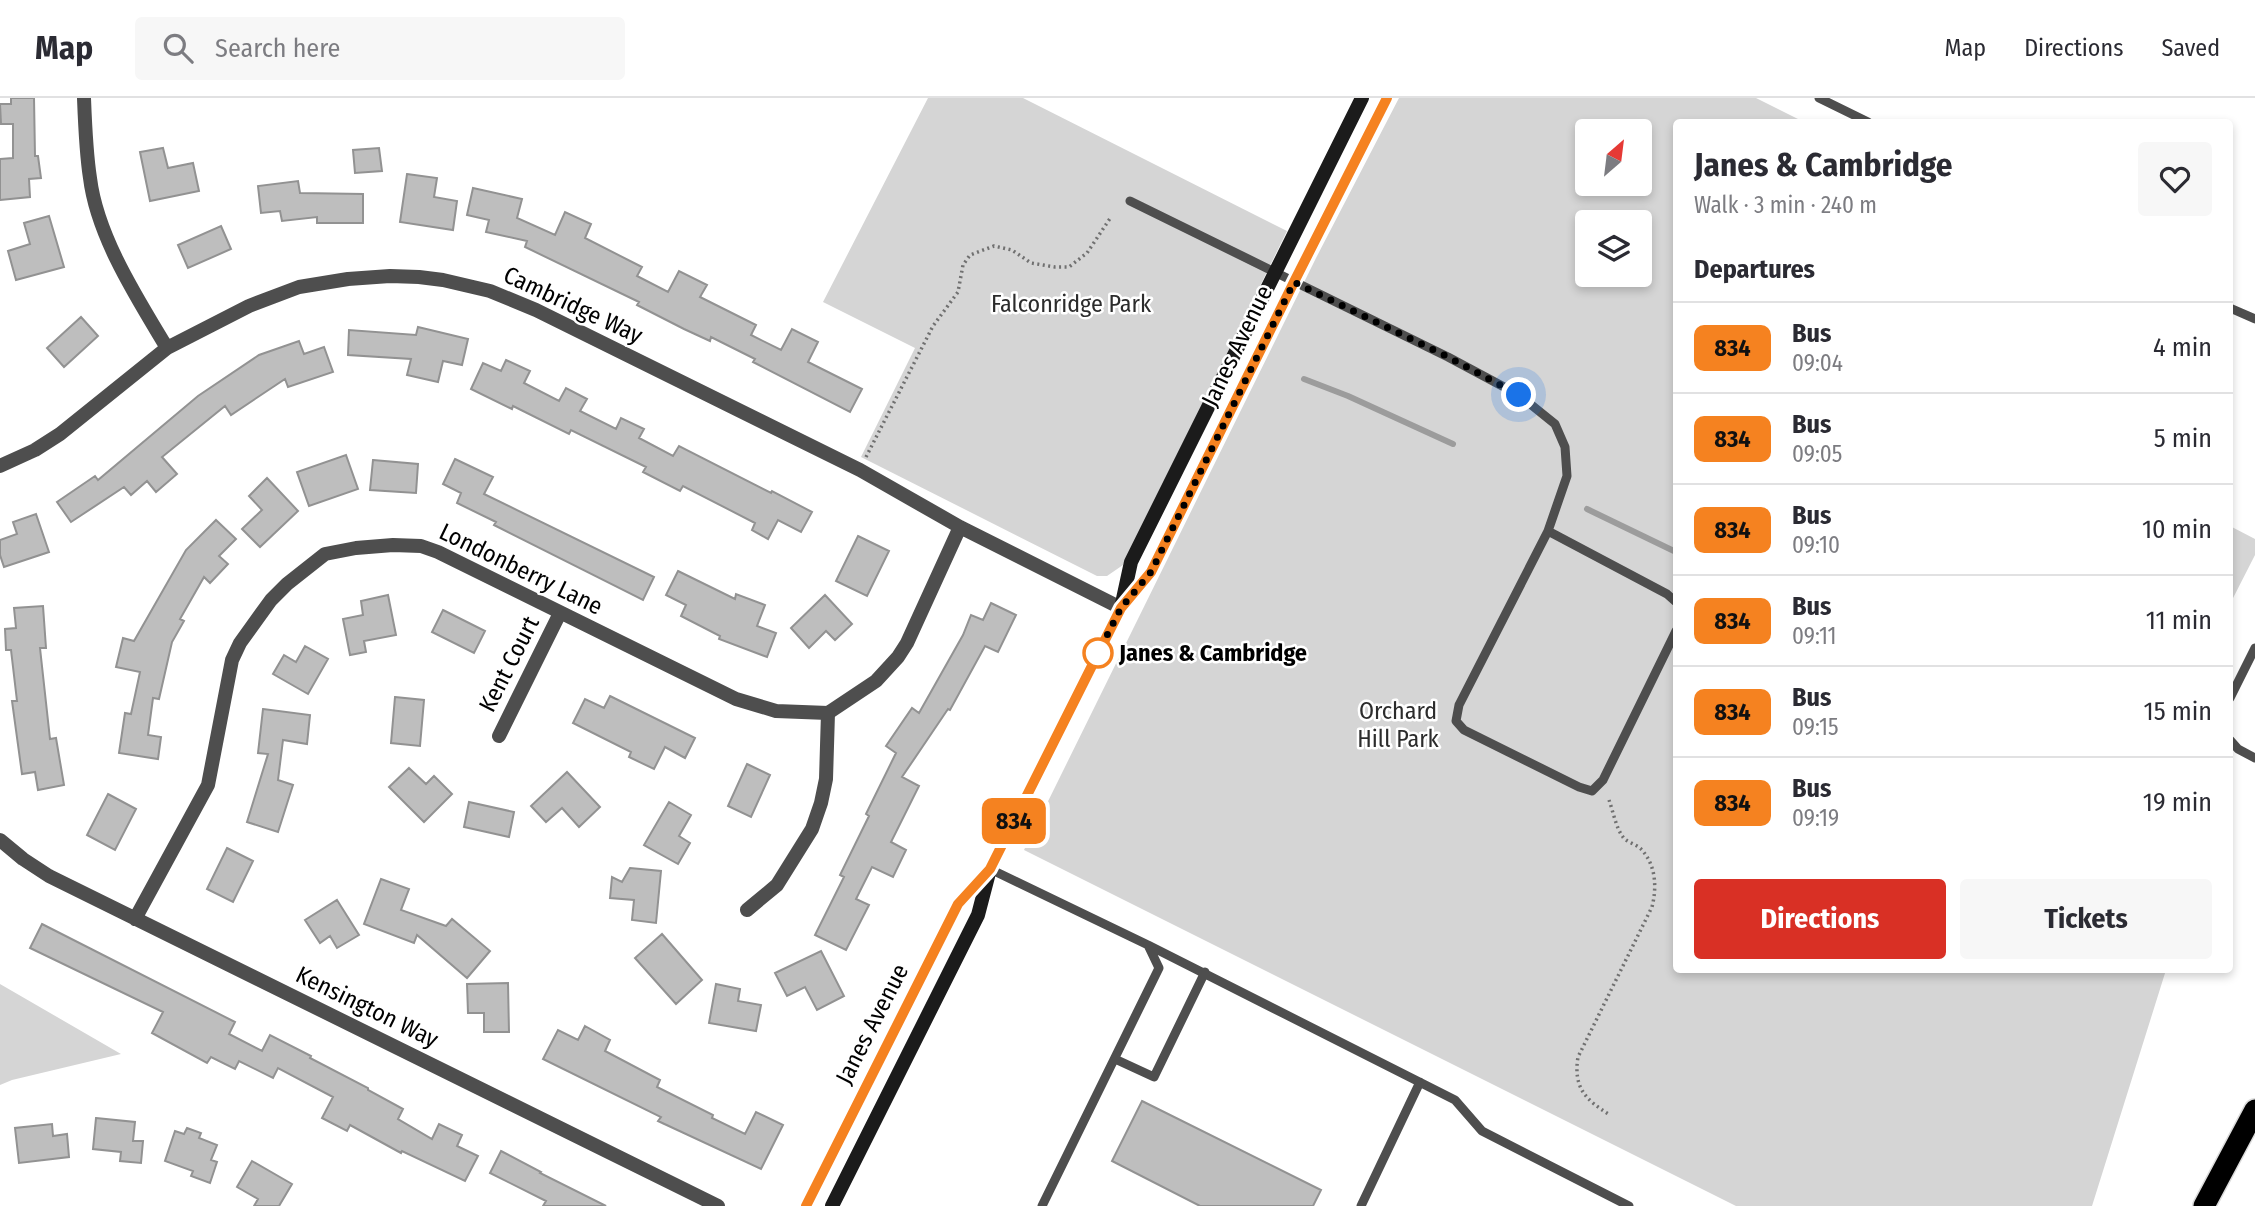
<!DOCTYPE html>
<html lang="en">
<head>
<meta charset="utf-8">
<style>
  body { margin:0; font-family:"Fira Sans Condensed",sans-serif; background:#f7f7f7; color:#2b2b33; height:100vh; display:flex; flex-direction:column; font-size:26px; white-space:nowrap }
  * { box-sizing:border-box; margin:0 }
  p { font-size:23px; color:#7c7c81 }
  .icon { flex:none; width:38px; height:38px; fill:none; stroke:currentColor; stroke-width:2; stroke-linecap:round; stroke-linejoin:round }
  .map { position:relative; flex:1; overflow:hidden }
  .side { position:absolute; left:1673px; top:21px; width:560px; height:854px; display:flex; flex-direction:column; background:#fff; border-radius:7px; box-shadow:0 4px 10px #0003 }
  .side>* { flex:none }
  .badge { padding:0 14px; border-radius:10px; font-size:24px; line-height:46px }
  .needle { width:46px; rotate:28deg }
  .controls { position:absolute; left:1575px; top:21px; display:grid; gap:14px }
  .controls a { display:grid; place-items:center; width:77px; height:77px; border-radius:7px; background:#fff; box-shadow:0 4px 10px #0003; font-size:35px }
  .you { position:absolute; width:35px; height:35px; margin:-18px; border:5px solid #fff; border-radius:50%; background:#1a73e8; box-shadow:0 0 0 10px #1a73e833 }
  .map>.badge { position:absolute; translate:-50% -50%; box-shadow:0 0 0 4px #fff }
  h2 { padding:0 21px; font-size:26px; line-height:63px }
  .round { display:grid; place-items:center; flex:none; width:74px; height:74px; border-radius:7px; background:#f7f7f7 }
  .head { display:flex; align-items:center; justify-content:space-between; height:119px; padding:0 21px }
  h1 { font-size:33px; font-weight:700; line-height:52px }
  .button { display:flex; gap:14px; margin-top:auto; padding:14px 21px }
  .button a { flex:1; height:80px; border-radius:7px; background:#d93025; color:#fff; font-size:28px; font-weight:700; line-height:80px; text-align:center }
  .button a+a { background:#f7f7f7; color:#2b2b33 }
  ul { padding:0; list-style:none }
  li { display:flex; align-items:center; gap:21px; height:91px; padding:0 21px; border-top:2px solid #e1e1e2 }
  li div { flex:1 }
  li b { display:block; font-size:26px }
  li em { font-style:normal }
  li .badge { min-width:77px; font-weight:700; text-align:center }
  header { display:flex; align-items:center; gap:42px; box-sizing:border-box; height:98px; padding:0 35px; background:#fff; border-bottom:2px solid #e1e1e2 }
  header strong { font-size:33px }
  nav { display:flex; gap:38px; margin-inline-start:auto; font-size:24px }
  .search { width:490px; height:63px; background:#f7f7f7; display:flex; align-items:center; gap:18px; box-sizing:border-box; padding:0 24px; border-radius:7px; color:#7c7c81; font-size:26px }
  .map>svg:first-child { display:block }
  .green { fill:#d5d5d5; fill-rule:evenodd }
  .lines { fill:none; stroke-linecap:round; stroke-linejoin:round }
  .stream { stroke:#9c9c9c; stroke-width:6 }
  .building { fill:#bebebe; stroke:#929292; stroke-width:2 }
  .highway-casing { stroke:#dbdbdb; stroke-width:24 }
  .path { stroke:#707070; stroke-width:3.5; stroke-dasharray:2 3.5; stroke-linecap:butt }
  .lane { stroke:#4e4e4e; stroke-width:9 }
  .street { stroke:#4e4e4e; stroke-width:14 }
  .secondary { stroke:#1b1b1b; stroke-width:14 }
  .highway { stroke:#000; stroke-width:21 }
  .line-casing { stroke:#fff; stroke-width:16 }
  .line { stroke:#f58220; stroke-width:10 }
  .walk { stroke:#000; stroke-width:7; stroke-dasharray:0 12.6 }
  .stop-dot { fill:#fff; stroke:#f58220; stroke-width:3.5 }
  .labels { text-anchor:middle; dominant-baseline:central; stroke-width:5; stroke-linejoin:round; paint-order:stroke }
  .park-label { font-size:24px; fill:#2c2c2c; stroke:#fff }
  .street-label { font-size:24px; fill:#000; stroke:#fff }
  .stop-label { font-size:24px; font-weight:bold; fill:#000; stroke:#fff; text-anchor:start }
</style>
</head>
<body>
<header>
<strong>Map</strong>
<div class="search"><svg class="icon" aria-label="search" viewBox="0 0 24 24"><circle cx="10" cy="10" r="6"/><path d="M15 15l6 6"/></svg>Search here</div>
<nav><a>Map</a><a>Directions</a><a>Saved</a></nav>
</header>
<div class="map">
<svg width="2255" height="1108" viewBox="0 0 2255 1108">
  <rect width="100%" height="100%" fill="#fff"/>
  <path class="green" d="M928,0H1023L1287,133L1123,467L1107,478H1097L861,359L915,250L823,204Z
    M1399,0H1756L1804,24H1676V872H2166L2092,1108H1736L1024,752L1316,160ZM1587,33H1640V86H1587ZM1587,124H1640V177H1587Z
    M2230,428L2255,441V457L2230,506Z
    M0,886L121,956L12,982L0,987Z"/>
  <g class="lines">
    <path class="stream" d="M1304,281L1348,298L1453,346
      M1587,411L1676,454"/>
  </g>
  <path class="building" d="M11,0H34L35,58H38L41,80L29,81L30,99L0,102V61L13,60V26H1L0,6H11Z
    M163,50L168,70L193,65L199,93L150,103L140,54Z
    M379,50L382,73L355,75L353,52Z
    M407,76L437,80L434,99L457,103L453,132L400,124Z
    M298,83L300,95L363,96V125H317V119L282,123L280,113L261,115L258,88Z
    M473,90L522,101L517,120L555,137L565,114L591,126L585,140L642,169L637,178L668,194L679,173L707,187L700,199L756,227L751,237L781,252L792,231L818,244L808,264L862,291L850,314L753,264L755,261L711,239L710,243L684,231L637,207L639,204L525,149L527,143L486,134L489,122L467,117Z
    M49,118L64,169L16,182L8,153L30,146L24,125Z
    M221,128L231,151L188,170L178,147Z
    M81,219L98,238L64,269L47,250Z
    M418,229L468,241L462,267L443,263L438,284L407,277L411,261L348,257L349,232L416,237Z
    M299,243L304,256L324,249L333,274L288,289L285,281L231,317L225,308L162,359L177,376L156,394L147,383L131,397L124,389L71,424L57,404L95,378L98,382L198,298L259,257Z
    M506,262L530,273L524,285L559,303L566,290L587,301L580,313L616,331L621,320L644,331L639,340L673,358L679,348L771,395L772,393L812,414L801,434L778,422L768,441L752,432L755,425L683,388L680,393L643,374L646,369L571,332L569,336L513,308L512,311L471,291L483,265L501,273Z
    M346,357L358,391L309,408L297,374Z
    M455,361L493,379L484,396L654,479L643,502L494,427L496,424L457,405L461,395L443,386Z
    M373,362L418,366L416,395L370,392Z
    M267,380L298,413L260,449L242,431L262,412L249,398Z
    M36,416L49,454L4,469L0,457V442L17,436L13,424Z
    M216,422L236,441L219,458L228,466L210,485L204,479L180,521L184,523L172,544L159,601L153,600L148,637L161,639L158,661L119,655L125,615L131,616L140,574L116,569L123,540L134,543L186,452Z
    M858,438L889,453L867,498L836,483Z
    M678,473L735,501L736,496L765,507L757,528L776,535L767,559L719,541L720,538L681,518L686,507L666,497Z
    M388,497L396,537L364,543L366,554L350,557L343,521L363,517L361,503Z
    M825,497L852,526L835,542L826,533L809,550L791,530Z
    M991,505L1016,517L998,554L985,548L950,612L948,611L902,679L919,688L891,744L906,752L893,779L872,769L856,801L869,807L846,852L815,837L844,779L840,777L869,718L866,716L896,655L886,648L912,610L919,615L963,537L971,517L983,522Z
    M43,508L46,550H40L50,641L56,640L64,687L38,692L35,674L22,676L12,603H17L11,552H6L5,531L16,530L14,510Z
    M443,512L485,533L474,555L432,534Z
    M305,548L328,561L308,596L273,576L284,557L296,564Z
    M610,598L695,640L685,660L665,649L654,671L629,659L631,654L573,625L585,601L604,610Z
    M395,599L424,602L420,648L391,645Z
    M263,611L310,617L307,646L283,642L278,682L293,687L278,734L247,724L268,656L258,655Z
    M747,666L770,677L751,719L728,708Z
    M409,670L426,686L434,678L452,696L424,724L389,689Z
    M567,674L600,709L579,729L562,710L546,724L531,708Z
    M108,696L136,711L115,752L87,737Z
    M469,704L514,714L509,739L464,729Z
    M669,704L691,717L679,738L690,745L678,766L644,747Z
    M227,750L253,763L233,804L207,791Z
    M630,770L661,773L656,825L632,822L634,802L610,800L612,779L622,784Z
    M381,781L409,791L401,812L446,828L452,821L490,853L467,880L417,837L414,845L364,826Z
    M337,802L359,837L337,850L330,838L320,845L305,822Z
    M42,826L235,924L229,936L262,953L270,937L311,958L310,960L368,990V992L403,1011L398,1021L432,1041L439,1026L462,1037L457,1048L478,1058L465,1083L402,1053L401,1055L350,1027L347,1033L322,1020L333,999L278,970L273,980L239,963L235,971L211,959L207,965L152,935L163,914L30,850Z
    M662,836L702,882L676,906L635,860Z
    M821,853L844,898L817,912L805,889L787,898L775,875Z
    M508,885L509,934H484V915H468L467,886Z
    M716,886L740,891L738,903L761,907L756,933L709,925Z
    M585,928L610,942L605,953L660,982L657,989L713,1017L712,1020L745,1036L756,1014L783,1027L761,1071L658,1023L661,1019L543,961L558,932L578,942Z
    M1142,1003L1321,1092L1313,1108H1200L1112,1063Z
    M96,1020L135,1024L133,1043H143L141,1065L120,1063L121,1054L93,1051Z
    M52,1026L53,1038L67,1036L69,1059L19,1065L15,1030Z
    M187,1030L201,1035L199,1040L217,1047L211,1062L217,1064L210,1085L191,1078L193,1073L165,1063L175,1033L184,1036Z
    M501,1053L541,1074L540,1075L606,1108H543L546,1103L490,1075Z
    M252,1063L292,1086L279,1108H254L258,1101L237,1089Z"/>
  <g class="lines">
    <g class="highway-casing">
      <path id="highway" d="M2204,1108L2255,1012"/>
    </g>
    <path class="path" d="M866,359L933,228L958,194L963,167L970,157L994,148L1012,152L1031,165L1055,169H1069L1087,155L1111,119
      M1609,702C1613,713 1616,730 1623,739C1626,744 1636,746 1641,751C1656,767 1657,789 1652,809L1578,959C1573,990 1586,1002 1610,1017"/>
    <path class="lane" d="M1819,0L1868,24
      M1130,103L1448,259L1519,297L1555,326L1565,349L1567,378L1548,433L1459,607L1456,623L1464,632L1579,689L1592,693L1603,682L1676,533
      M2230,210L2255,221
      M1548,433L1667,496L1676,504
      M2230,600L2255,550
      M2230,642L2238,651L2255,660
      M990,771L1148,847L1159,870L1042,1108
      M1148,847L1455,1002L1482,1033L1629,1108
      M1115,961L1154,979L1205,874
      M1361,1108L1420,984"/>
    <path class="street" d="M84,0C85,26 86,54 90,80C97,138 137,200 167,250
      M0,368L35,352L60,336L167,250L249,208L299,189L348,181L390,178L419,179L443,182L490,193L536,212L860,372L960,429L1121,510
      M499,638L560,515
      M0,742L23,761L49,778L718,1108
      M747,812L777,787L812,731L821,705L826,681L828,615
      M135,821L208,687L232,562L240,545L271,502L287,486L325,456L356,450L393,447L421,448L438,454L736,601L776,613L828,615L876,583L898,559L907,545L960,429"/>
    <path class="secondary" d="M1123,507L1151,474L1294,184L1387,0
      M806,1108L958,806L987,775
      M832,1108L978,817L990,771L1121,510L1131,464L1362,0"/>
    <use href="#highway" class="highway"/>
  </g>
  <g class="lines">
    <g class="line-casing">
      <path id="line" d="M806,1108L958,806L990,771L1121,510L1151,474L1294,184L1387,0"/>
    </g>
    <use href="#line" class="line"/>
    <path class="walk" d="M1098,555L1097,557L1121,510L1151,474L1294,184L1448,259L1519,297"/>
  </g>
  <circle class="stop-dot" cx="1098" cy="555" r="14"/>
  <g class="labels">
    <g class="park-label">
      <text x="1071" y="206">Falconridge Park</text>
      <text x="1398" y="613">Orchard<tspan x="1398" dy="28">Hill Park</tspan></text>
    </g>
    <g class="street-label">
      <text transform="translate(573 207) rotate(25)">Cambridge Way</text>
      <text transform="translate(1237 248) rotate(-64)">Janes Avenue</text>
      <text transform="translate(521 471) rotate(26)">Londonberry Lane</text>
      <text transform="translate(509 566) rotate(-63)">Kent Court</text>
      <text transform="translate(367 909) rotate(26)">Kensington Way</text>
      <text transform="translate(872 926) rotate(-63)">Janes Avenue</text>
    </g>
    <g class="stop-label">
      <text x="1119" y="555">Janes &amp; Cambridge</text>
    </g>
  </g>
</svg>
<div class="controls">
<a><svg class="needle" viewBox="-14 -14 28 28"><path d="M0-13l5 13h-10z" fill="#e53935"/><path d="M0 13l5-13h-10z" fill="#7c7c81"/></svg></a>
<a><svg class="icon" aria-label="layers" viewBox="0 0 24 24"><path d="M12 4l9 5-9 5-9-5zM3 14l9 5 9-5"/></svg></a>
</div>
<div class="you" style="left:1519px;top:297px"></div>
<b class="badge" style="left:1014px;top:723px;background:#f58220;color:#111">834</b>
<section class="side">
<div class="head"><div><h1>Janes &amp; Cambridge</h1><p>Walk · 3 min · 240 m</p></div><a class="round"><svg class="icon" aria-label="heart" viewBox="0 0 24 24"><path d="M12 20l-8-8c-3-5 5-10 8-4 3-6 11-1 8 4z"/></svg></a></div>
<h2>Departures</h2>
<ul>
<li><span class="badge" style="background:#f58220;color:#111">834</span><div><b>Bus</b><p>09:04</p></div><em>4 min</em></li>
<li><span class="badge" style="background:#f58220;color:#111">834</span><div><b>Bus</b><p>09:05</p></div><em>5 min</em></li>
<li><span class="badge" style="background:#f58220;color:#111">834</span><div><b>Bus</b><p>09:10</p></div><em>10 min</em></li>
<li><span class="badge" style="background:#f58220;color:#111">834</span><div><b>Bus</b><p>09:11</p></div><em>11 min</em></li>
<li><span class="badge" style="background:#f58220;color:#111">834</span><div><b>Bus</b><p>09:15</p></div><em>15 min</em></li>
<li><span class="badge" style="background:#f58220;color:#111">834</span><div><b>Bus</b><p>09:19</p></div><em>19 min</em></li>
</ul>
<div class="button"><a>Directions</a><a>Tickets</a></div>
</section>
</div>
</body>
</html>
